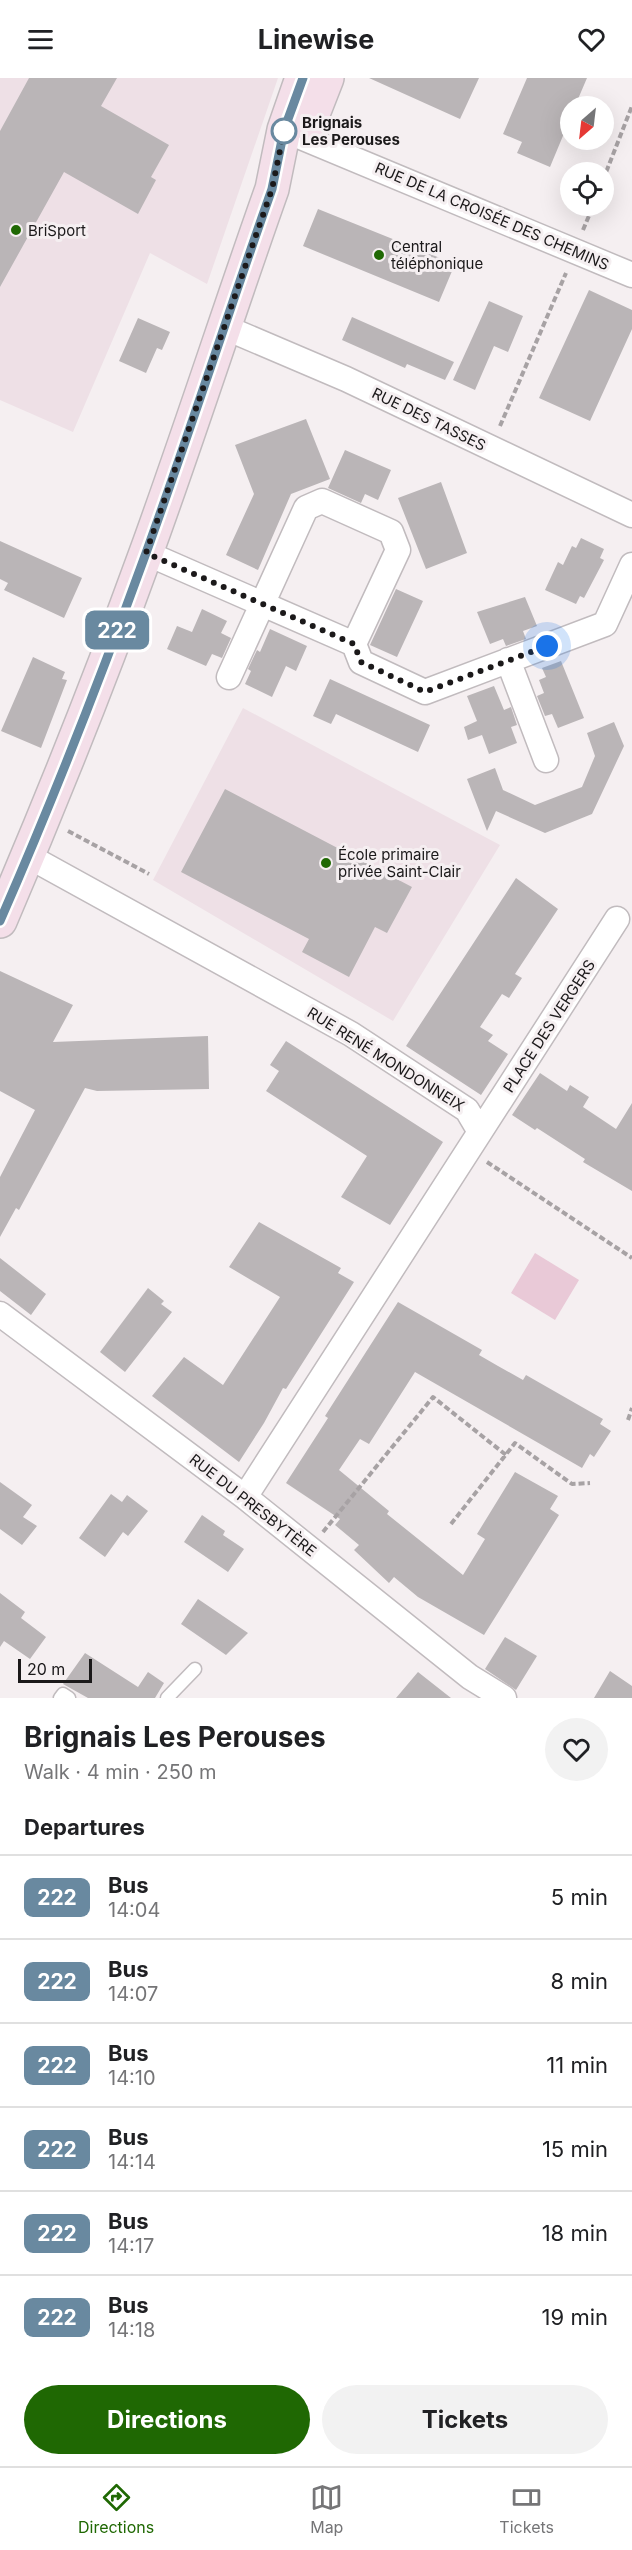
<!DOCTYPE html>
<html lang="en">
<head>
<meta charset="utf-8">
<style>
  body { margin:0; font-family:Inter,sans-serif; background:#f2f2f2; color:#202124; height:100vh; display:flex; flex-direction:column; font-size:22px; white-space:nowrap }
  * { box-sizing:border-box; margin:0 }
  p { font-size:20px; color:#757577 }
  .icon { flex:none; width:33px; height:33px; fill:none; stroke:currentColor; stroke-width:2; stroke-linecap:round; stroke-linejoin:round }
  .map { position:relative; height:1620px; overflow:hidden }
  .panel { display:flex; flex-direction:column; background:#fff; flex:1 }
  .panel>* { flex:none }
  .badge { padding:0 12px; border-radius:9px; font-size:21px; line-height:39px }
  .needle { width:39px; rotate:208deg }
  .buttons { position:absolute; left:560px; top:18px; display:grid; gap:12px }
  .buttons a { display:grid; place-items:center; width:54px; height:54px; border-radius:50%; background:#fff; box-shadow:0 6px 24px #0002; font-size:30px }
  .scale { position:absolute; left:18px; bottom:15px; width:74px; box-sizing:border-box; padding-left:6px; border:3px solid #1b191a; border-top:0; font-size:16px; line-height:21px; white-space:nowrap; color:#1b191a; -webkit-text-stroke:4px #f5eff1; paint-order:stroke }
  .you { position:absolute; width:30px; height:30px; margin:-15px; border:4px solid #fff; border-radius:50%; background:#1a73e8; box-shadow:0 0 0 9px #1a73e833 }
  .map>.badge { position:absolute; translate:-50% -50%; box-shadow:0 0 0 3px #fff }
  h2 { padding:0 24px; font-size:22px; line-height:54px }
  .round { display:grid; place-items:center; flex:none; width:63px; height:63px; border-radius:32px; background:#f2f2f2 }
  .summary { display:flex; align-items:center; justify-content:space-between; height:102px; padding:0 24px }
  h1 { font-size:28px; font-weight:700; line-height:45px }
  .button { display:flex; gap:12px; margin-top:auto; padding:12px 24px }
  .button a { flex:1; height:69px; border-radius:36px; background:#1f6803; color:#fff; font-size:24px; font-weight:700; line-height:69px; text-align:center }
  .button a+a { background:#f2f2f2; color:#202124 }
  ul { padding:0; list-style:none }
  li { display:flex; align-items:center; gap:18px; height:84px; padding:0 24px; border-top:2px solid #e0e0e0 }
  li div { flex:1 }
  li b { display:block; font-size:22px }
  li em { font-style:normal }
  li .badge { min-width:66px; font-weight:700; text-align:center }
  header { display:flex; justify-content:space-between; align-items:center; height:78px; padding:0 24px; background:#fff; font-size:27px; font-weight:700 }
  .tab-bar { display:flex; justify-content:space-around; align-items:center; height:84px; border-top:2px solid #e0e0e0; background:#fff; font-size:16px; color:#757577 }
  .tab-bar a { display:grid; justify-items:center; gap:3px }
  .tab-bar .current { color:#1f6803 }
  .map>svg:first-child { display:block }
  .built { fill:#eee0e6 }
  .green { fill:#e9c9d7 }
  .building { fill:#bab5b7 }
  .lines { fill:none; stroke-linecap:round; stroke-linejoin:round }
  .service-casing { stroke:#c1bbbe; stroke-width:15 }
  .minor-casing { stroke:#c1bbbe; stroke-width:27 }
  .secondary-casing { stroke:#c1bbbe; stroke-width:36 }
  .path { stroke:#a7a2a4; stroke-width:4; stroke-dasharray:6 3; stroke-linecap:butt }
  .service { stroke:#fff; stroke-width:12 }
  .minor { stroke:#fff; stroke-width:24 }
  .secondary { stroke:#f4dfe9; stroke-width:33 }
  .line-casing { stroke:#fff; stroke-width:14 }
  .line { stroke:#6989a0; stroke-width:9 }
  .walk { stroke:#1b191a; stroke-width:6; stroke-dasharray:0 10.8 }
  .stop-dot { fill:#fff; stroke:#6989a0; stroke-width:3 }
  .poi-dot { fill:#1f6803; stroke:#f5eff1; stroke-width:2 }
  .labels { text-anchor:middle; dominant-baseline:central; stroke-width:6; stroke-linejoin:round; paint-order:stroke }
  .stop-label { font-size:15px; font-weight:bold; fill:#1b191a; stroke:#f5eff1; text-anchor:start }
  .street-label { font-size:15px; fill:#1b191a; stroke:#f5eff1 }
  .poi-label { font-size:15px; fill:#1b191a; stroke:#f5eff1; text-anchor:start }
</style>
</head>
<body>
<header><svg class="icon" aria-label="menu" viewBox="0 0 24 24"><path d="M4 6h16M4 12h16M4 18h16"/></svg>Linewise<svg class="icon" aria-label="heart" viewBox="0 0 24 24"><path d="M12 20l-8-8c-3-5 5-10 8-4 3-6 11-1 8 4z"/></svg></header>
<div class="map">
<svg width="632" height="1620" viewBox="0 0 632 1620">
  <rect width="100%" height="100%" fill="#f5eff1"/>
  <path class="built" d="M0,0H278L207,206L150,175L73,354L0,322Z
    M243,630L500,767L393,943L153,802Z"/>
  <path class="green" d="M535,1175L579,1202L555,1242L511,1215Z"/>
  <path class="building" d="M29,0H117L101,28L169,67L151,99L156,102L138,136L64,94L0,209V53Z
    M369,0H479L460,41Z
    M527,0H587L575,28H570V41L550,89L517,75L522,64L503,56Z
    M318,131L455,186L439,224L303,168Z
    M589,212L632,232V251L590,343L539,320Z
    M489,223L523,238L508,274L494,268L475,312L453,302Z
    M352,239L454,284L445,302L407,286L405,290L342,262Z
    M138,240L170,254L162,272L157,270L146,295L119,283Z
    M306,341L330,401L291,416L258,492L226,477L254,416L235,367Z
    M345,372L391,392L378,422L365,416L361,425L328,410Z
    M441,404L467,475L426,491L398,420Z
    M581,460L604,471L600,480L604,482L584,520L580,518L576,526L545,512L558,484L563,487L572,468L576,470Z
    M0,463L82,500L64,540L4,512L8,505L0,501Z
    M396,511L423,523L397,579L370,567Z
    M525,519L537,548L523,553L526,561L506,568L503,561L490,566L477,534Z
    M202,531L227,543L221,555L231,560L222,580L212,576L206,588L167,571L177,548L192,554Z
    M270,551L307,568L296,593L286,588L272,619L245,606L251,593L248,591L257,572L260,574Z
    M33,579L65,594L62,601L67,602L41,670L1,653Z
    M561,583L584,640L558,650L552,636L545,638L537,618L544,615L539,602L546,599L542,590Z
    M330,601L430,647L418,674L336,636L331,646L313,638Z
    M494,608L504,632L511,629L517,647L511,649L517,665L489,676L482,657L468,662L464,649L477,643L467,618Z
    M614,644L624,668L592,736L545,755L496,733L487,753L467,701L495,690L503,712L535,727L582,709L595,678L587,655Z
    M225,711L412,809L387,855L375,849L349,899L302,874L309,861L181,794Z
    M516,800L558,831L515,896L522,900L509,920L502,916L480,949L493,957L488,963L508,976L481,1017L406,968Z
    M0,893L73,927L53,964L208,958L209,1011L97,1013L85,1010L19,1132L16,1130L0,1159V1099L35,1032L0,1013Z
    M286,963L443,1064L390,1147L341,1119L367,1078L266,1013L279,993L270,987Z
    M540,995L567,1013L570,1007L589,1019L583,1029L616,1051L632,1025V1113L583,1084L585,1081L537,1050L535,1052L512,1037Z
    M259,1144L341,1190L338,1195L354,1204L286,1311L283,1310L264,1345L239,1384L152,1318L184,1279L223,1307L280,1219L229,1189Z
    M0,1180L46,1216L31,1237L0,1213Z
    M148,1210L164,1223L161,1226L172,1234L125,1294L100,1274Z
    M398,1224L482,1272L479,1277L498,1288L523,1302L526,1297L603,1341L600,1346L611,1353L594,1379L590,1376L582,1390L415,1294L369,1366L360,1361L339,1392L389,1433L387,1436L463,1497L485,1461L477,1456L515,1394L558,1418L550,1431L559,1437L484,1557L418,1519L394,1499L389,1505L354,1472L359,1467L335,1447L340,1441L286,1405L328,1340L325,1338Z
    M0,1404L32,1427L23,1439L37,1448L22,1467L0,1451Z
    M111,1416L122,1424L127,1417L148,1433L128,1458L123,1454L105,1479L79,1460Z
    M202,1437L225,1453L223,1457L244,1471L228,1494L184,1464Z
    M0,1515L25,1534L21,1540L46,1559L30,1581L4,1563L0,1569Z
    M198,1521L248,1555L226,1577L181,1546Z
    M505,1559L537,1578L516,1612L485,1591Z
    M85,1575L138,1609L148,1594L164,1605L155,1620H88L63,1606Z
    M610,1593L632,1608V1620H594Z
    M418,1594L451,1620H396Z"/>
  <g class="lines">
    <g class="service-casing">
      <path id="service" d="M60,1620L63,1616L69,1620
        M167,1620L195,1591"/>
    </g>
    <g class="minor-casing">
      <path id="minor" d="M284,52L632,197
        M224,249L346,301L632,437
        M146,475L354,566L361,584L425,614L605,546L632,487
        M508,582L546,682
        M229,599L306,430L322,423L391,454L398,472L354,566
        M28,778L351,956L467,1032L480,1054L245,1419
        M480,1054L617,841
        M0,1236L245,1419L470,1599L504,1620"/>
    </g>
    <g class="secondary-casing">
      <path id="secondary" d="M309,46L327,0
        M0,843C52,722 101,599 146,475C190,354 229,232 272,111L284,52L302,0"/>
    </g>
    <path class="path" d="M603,102L632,28
      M583,152L593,128
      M500,348L566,195
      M68,753L149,796
      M487,1084L632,1180
      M628,1342L632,1330
      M451,1446L515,1365L572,1406L590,1405
      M323,1454L433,1319L506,1377"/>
    <use href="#service" class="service"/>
    <use href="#minor" class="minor"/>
    <use href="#secondary" class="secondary"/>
  </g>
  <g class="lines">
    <g class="line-casing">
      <path id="line" d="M0,843C53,722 101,599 146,475C190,354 229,232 272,111L284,52L303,0"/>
    </g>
    <use href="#line" class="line"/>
    <path class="walk" d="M284,53L272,111L146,475L354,566L361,584L425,614L547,568"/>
  </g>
  <circle class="stop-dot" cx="284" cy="53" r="12"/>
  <g class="poi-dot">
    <circle cx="16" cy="152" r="6"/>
    <circle cx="379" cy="177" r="6"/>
    <circle cx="326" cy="785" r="6"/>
  </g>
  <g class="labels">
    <g class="stop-label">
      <text x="302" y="44">Brignais<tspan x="302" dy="17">Les Perouses</tspan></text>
    </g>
    <g class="street-label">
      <text transform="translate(492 138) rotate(23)">RUE DE LA CROISÉE DES CHEMINS</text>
      <text transform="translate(429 341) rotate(26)">RUE DES TASSES</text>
      <text transform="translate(549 948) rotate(-57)">PLACE DES VERGERS</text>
      <text transform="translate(386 981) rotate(32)">RUE RENÉ MONDONNEIX</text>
      <text transform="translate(253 1427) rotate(38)">RUE DU PRESBYTÈRE</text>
    </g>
    <g class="poi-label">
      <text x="28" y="152">BriSport</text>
      <text x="391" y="168">Central<tspan x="391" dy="17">téléphonique</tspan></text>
      <text x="338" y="776">École primaire<tspan x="338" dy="17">privée Saint-Clair</tspan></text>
    </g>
  </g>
</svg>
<div class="buttons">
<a><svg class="needle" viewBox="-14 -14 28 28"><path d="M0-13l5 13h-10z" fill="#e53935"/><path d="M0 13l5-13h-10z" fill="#757577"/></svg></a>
<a><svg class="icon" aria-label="locate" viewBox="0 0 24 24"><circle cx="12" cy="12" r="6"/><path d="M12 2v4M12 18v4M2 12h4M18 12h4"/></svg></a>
</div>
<div class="scale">20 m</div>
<div class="you" style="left:547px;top:568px"></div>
<b class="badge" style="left:117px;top:552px;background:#6989a0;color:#fff">222</b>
</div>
<section class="panel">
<div class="summary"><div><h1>Brignais Les Perouses</h1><p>Walk · 4 min · 250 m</p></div><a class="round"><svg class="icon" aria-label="heart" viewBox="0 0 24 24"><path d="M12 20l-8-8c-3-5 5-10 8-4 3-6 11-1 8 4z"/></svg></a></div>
<h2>Departures</h2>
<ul>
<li><span class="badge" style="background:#6989a0;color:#fff">222</span><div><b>Bus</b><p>14:04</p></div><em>5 min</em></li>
<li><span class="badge" style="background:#6989a0;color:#fff">222</span><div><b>Bus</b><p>14:07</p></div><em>8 min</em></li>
<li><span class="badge" style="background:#6989a0;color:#fff">222</span><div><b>Bus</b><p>14:10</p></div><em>11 min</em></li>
<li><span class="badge" style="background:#6989a0;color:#fff">222</span><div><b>Bus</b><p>14:14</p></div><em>15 min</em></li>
<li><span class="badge" style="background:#6989a0;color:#fff">222</span><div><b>Bus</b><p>14:17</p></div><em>18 min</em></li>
<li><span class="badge" style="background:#6989a0;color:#fff">222</span><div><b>Bus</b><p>14:18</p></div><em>19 min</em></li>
</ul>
<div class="button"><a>Directions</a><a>Tickets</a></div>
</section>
<nav class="tab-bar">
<a class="current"><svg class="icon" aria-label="directions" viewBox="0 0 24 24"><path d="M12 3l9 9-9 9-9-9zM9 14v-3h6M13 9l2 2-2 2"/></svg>Directions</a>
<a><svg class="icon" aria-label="map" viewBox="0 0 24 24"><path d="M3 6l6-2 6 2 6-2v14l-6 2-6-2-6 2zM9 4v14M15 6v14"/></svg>Map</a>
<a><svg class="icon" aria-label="tickets" viewBox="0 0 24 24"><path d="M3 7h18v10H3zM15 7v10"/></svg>Tickets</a>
</nav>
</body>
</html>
